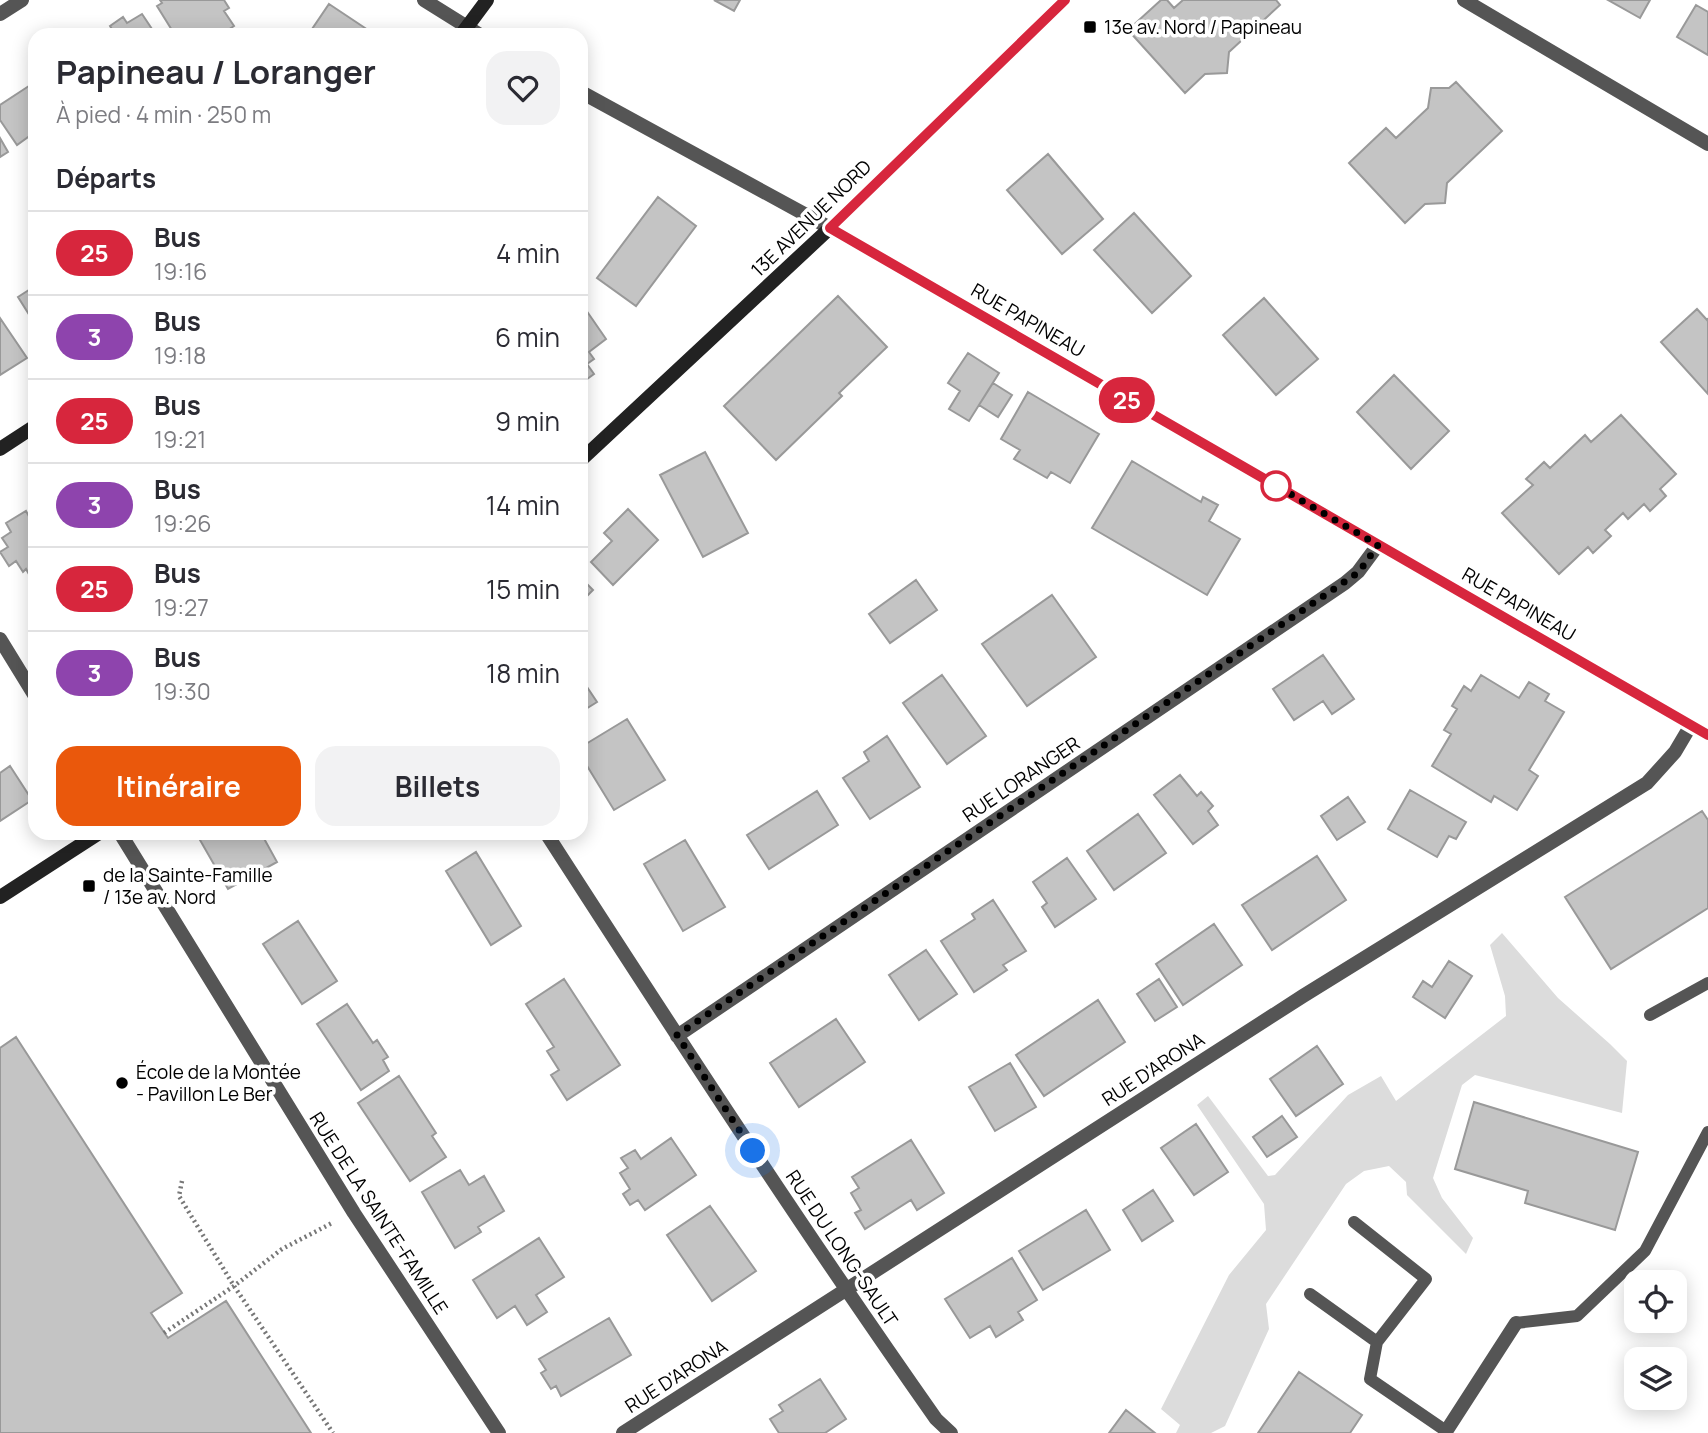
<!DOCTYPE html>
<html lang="fr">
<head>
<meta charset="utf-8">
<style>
  body { margin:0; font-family:Manrope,sans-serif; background:#f2f2f3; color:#2b2b33; height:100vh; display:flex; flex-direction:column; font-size:26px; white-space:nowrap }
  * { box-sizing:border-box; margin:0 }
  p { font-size:23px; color:#7c7c81 }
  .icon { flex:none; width:38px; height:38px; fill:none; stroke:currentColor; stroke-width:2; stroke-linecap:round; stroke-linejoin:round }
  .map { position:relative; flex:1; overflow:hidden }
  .details { position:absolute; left:28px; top:28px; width:560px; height:812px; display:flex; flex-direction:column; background:#fff; border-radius:21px; box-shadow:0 4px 18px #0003 }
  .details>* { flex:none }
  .badge { padding:0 14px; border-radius:23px; font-size:24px; line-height:46px }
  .fabs { position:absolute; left:1624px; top:1270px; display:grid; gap:14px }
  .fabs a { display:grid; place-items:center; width:63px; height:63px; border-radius:14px; background:#fff; box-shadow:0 4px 18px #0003; font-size:35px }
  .you { position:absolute; width:35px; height:35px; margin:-18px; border:5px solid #fff; border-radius:50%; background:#1a73e8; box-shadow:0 0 0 10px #1a73e833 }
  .map>.badge { position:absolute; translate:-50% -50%; box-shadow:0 0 0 4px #fff }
  h2 { padding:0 28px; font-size:26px; line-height:63px }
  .round { display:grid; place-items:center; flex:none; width:74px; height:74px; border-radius:21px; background:#f2f2f3 }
  .head { display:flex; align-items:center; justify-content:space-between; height:119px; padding:0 28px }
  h1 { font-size:33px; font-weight:700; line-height:52px }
  .cta { display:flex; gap:14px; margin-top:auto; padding:14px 28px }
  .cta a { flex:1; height:80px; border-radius:21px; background:#ea580c; color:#fff; font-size:28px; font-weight:700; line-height:80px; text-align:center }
  .cta a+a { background:#f2f2f3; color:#2b2b33 }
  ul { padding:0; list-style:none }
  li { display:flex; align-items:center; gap:21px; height:84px; padding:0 28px; border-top:2px solid #e1e1e2 }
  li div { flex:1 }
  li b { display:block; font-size:26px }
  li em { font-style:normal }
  li .badge { min-width:77px; font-weight:700; text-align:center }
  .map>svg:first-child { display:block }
  .green { fill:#dcdcdc }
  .building { fill:#c4c4c4; stroke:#999; stroke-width:2 }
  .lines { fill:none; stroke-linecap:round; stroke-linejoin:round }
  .path { stroke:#777; stroke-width:4.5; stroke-dasharray:2 3.5; stroke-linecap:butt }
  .service { stroke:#555; stroke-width:12 }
  .minor { stroke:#555; stroke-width:14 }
  .tertiary { stroke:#555; stroke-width:14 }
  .secondary { stroke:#222; stroke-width:14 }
  .line-casing { stroke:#fff; stroke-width:16 }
  .line { stroke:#d7263d; stroke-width:10 }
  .walk { stroke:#000; stroke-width:7; stroke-dasharray:0 12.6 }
  .poi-dot { fill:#000; stroke:#fff; stroke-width:2.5 }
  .stop-dot { fill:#fff; stroke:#d7263d; stroke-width:3.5 }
  .labels { text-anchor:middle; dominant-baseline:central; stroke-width:7; stroke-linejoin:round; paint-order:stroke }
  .poi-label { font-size:19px; fill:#000; stroke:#fff; text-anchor:start }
  .street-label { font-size:19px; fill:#000; stroke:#fff }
</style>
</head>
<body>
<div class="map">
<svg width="1708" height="1433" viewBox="0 0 1708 1433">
  <rect width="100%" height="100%" fill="#fff"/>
  <path class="green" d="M1502,933L1558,998L1610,1044L1627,1061L1622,1113L1475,1075L1462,1085L1433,1178L1442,1198L1473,1238L1466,1254L1407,1195L1406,1182L1389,1166L1364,1171L1346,1184L1266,1304L1269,1329L1225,1426L1211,1433H1176L1180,1425L1161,1409L1229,1275L1266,1230L1264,1204L1197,1105L1208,1096L1268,1176L1275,1175L1348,1095L1381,1076L1396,1101L1506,1016L1505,996L1490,945Z"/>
  <path class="building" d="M160,0H224L229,8L224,11L234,26L220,35H175L157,6L162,3Z
    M714,0H740L734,11Z
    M1161,0H1167L1174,8L1183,0H1276L1280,5L1229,52L1227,73L1205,74L1185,93L1128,30Z
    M1608,0H1650L1640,18Z
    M329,4L368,30L365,35H308Z
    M1696,5L1708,12V55L1677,37Z
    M142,14L156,35H107L113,31L110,26L123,17L127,23Z
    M35,82V132L17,145L0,120V105Z
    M1456,82L1502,131L1447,183L1445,203L1425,204L1405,223L1349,163L1386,128L1396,138L1428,108L1431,88H1449Z
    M0,138L8,152L0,157Z
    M1048,154L1103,219L1062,254L1007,190Z
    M658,197L696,226L636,306L597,278Z
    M1134,213L1191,276L1152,313L1094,250Z
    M35,286V324L18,297Z
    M838,296L887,347L839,393L842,396L776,460L724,406Z
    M1264,298L1318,359L1276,395L1223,335Z
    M1697,309L1707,320L1708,319V394L1661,342Z
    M586,310L606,339L589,352L594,359L587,364L594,374L583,382L581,380V314Z
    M0,318L27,358L0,375Z
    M968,353L999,373L969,421L949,409L960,391L948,383Z
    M1394,375L1449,431L1411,469L1357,412Z
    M993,383L1012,395L998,417L979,405Z
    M1028,392L1099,434L1070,483L1051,472L1047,478L1014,459L1020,450L1001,439Z
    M1621,415L1676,474L1660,489L1666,496L1650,511L1644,504L1628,519L1623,513L1605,530L1611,536L1593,553L1588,547L1559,574L1502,513L1533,485L1526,479L1544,462L1550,468L1585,435L1591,442Z
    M705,452L748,533L703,557L660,475Z
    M1132,461L1201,502L1203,497L1218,505L1209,521L1240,539L1207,595L1092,528Z
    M628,509L658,540L613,585L591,562L612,541L604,533Z
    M26,511L31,520L35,517V573L30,576L26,569L23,572L16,561L9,566L0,552L8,547L2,538L11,532L6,523Z
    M581,578L593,590L581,602Z
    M916,580L937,610L890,643L869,614Z
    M1052,595L1096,657L1027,706L982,644Z
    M1323,655L1354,699L1332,714L1323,701L1294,720L1273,689Z
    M942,675L986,736L947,764L903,703Z
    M1481,675L1519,698L1529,682L1549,694L1545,701L1564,712L1529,770L1538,776L1517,810L1494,796L1491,802L1432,766L1451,734L1444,730L1457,709L1452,706L1464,686L1471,691Z
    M581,678L597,702L581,712Z
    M627,719L665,780L614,810L581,756V747Z
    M887,736L920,787L870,819L843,778L869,761L864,752Z
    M10,766L32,800L0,821V773Z
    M1180,775L1197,796L1201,792L1213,806L1208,811L1218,825L1193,844L1154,795Z
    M1410,790L1466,822L1456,839L1449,836L1437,857L1388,829Z
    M817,791L838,825L769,869L747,835Z
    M1348,797L1365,822L1337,840L1321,816Z
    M1702,811L1708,820V908L1611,969L1565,897Z
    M1138,814L1166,853L1114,890L1087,851Z
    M196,833H261L277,862L228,889Z
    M685,840L725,907L683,931L644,864Z
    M476,852L521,926L491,945L446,871Z
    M1317,856L1346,900L1272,950L1242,905Z
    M1067,858L1096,899L1055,927L1042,907L1047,903L1033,882Z
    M993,900L1026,951L1003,965L1007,970L974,992L941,941L975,919L972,914Z
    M298,921L337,981L302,1004L263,944Z
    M1214,924L1242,965L1183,1005L1156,964Z
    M926,950L957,994L919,1020L889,975Z
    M1449,961L1472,976L1445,1018L1413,997L1423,981L1432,987Z
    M564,979L620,1065L567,1100L551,1075L559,1070L547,1051L554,1047L526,1004Z
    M1159,979L1177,1007L1155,1021L1137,994Z
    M1098,1000L1125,1042L1044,1096L1016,1055Z
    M347,1004L373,1043L377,1040L388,1057L383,1060L389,1071L361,1090L317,1024Z
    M836,1019L865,1062L799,1107L770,1063Z
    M16,1037L182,1293L151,1313L168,1338L226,1301L311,1433H0V1048Z
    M1317,1046L1343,1084L1296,1116L1270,1079Z
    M1010,1063L1036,1107L995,1131L969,1087Z
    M399,1076L436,1133L432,1136L446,1157L410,1181L358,1103Z
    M1474,1102L1638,1152L1615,1230L1525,1203L1528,1191L1455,1169Z
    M1282,1116L1297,1137L1267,1157L1253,1137Z
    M1196,1124L1228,1172L1194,1195L1161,1148Z
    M671,1138L696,1175L645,1210L638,1200L630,1205L623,1194L630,1189L620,1173L628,1168L621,1158L635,1150L641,1159Z
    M911,1140L944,1193L917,1210L911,1200L865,1229L855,1213L861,1210L851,1193L859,1188L852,1177Z
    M460,1170L469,1185L484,1176L504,1211L478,1227L481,1232L455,1248L422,1192Z
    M1153,1190L1173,1221L1142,1241L1123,1210Z
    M710,1206L756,1271L712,1301L667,1235Z
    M1086,1210L1110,1250L1043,1290L1019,1251Z
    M539,1238L564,1277L536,1295L547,1312L527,1325L515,1306L497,1318L473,1280Z
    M1012,1258L1037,1300L1018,1312L1023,1320L996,1337L990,1326L970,1338L945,1299Z
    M609,1318L631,1355L561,1396L556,1386L551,1389L541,1373L546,1370L539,1359Z
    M1299,1372L1362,1415L1350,1433H1258Z
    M820,1379L846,1419L825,1433H779L770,1419L783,1411L779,1405Z
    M1126,1410L1155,1433H1109Z"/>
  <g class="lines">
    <path class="path" d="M182,1181L179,1196L234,1286L333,1433
      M164,1333L234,1286L282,1249L334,1222"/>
    <path class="service" d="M1650,1015L1708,983
      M1354,1222L1426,1279L1377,1342L1370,1379L1446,1431
      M1310,1294L1377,1342
      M1516,1323L1577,1316L1645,1251L1708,1132"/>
    <path class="minor" d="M1464,0L1708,144
      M0,14L22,0
      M0,639L35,696
      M120,833L354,1213L499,1433
      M546,833C673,1030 801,1227 936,1419L951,1433
      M677,1036L1345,583L1358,572L1378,545
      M623,1433L1303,996L1647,783L1675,752L1691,725
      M1445,1433L1516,1323"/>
    <path class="tertiary" d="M424,0L480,35
      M581,92L830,228L1708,735"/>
    <path class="secondary" d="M461,35L487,0
      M0,449L35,426
      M581,460L830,228L1065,0
      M0,897L99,833"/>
  </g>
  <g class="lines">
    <g class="line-casing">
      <path id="line" d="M1065,0L830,228L1708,735"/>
    </g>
    <use href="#line" class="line"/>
    <path class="walk" d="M753,1151L677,1035L1359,572L1378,545L1275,485L1276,486"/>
  </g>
  <g class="poi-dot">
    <rect x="1083" y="20" width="14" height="14" rx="3.5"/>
    <rect x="82" y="879" width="14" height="14" rx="3.5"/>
    <circle cx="122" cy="1083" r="7"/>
  </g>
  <circle class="stop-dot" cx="1276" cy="486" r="14"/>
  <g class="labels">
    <g class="poi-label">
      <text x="1104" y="27">13e av. Nord / Papineau</text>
      <text x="103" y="875">de la Sainte-Famille<tspan x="103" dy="22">/ 13e av. Nord</tspan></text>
      <text x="136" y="1072">École de la Montée<tspan x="136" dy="22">- Pavillon Le Ber</tspan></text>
    </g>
    <g class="street-label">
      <text transform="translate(811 218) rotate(-44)">13E AVENUE NORD</text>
      <text transform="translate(1028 320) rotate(30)">RUE PAPINEAU</text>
      <text transform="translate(1519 604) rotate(30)">RUE PAPINEAU</text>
      <text transform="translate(1021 779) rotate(-34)">RUE LORANGER</text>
      <text transform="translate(1153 1069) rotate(-33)">RUE D'ARONA</text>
      <text transform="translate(379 1213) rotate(57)">RUE DE LA SAINTE-FAMILLE</text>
      <text transform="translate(842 1248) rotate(56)">RUE DU LONG-SAULT</text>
      <text transform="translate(676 1376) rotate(-33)">RUE D'ARONA</text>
    </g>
  </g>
</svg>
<div class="fabs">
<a><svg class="icon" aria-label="locate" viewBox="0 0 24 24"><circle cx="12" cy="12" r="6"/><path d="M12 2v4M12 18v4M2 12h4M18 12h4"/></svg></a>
<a><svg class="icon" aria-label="layers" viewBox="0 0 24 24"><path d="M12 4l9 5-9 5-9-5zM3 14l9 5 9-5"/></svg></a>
</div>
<div class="you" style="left:753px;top:1151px"></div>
<b class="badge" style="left:1127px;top:400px;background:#d7263d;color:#fff">25</b>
<section class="details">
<div class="head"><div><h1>Papineau / Loranger</h1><p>À pied · 4 min · 250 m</p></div><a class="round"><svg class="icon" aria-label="heart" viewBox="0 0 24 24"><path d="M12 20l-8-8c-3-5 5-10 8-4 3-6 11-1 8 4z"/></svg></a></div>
<h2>Départs</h2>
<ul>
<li><span class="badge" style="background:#d7263d;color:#fff">25</span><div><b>Bus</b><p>19:16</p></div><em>4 min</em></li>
<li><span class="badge" style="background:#8e44ad;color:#fff">3</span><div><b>Bus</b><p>19:18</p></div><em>6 min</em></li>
<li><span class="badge" style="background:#d7263d;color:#fff">25</span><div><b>Bus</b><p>19:21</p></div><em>9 min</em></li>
<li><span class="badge" style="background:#8e44ad;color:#fff">3</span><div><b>Bus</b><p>19:26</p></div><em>14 min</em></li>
<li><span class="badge" style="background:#d7263d;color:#fff">25</span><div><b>Bus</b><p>19:27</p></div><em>15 min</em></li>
<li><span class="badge" style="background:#8e44ad;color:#fff">3</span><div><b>Bus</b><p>19:30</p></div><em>18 min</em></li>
</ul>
<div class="cta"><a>Itinéraire</a><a>Billets</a></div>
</section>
</div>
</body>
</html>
